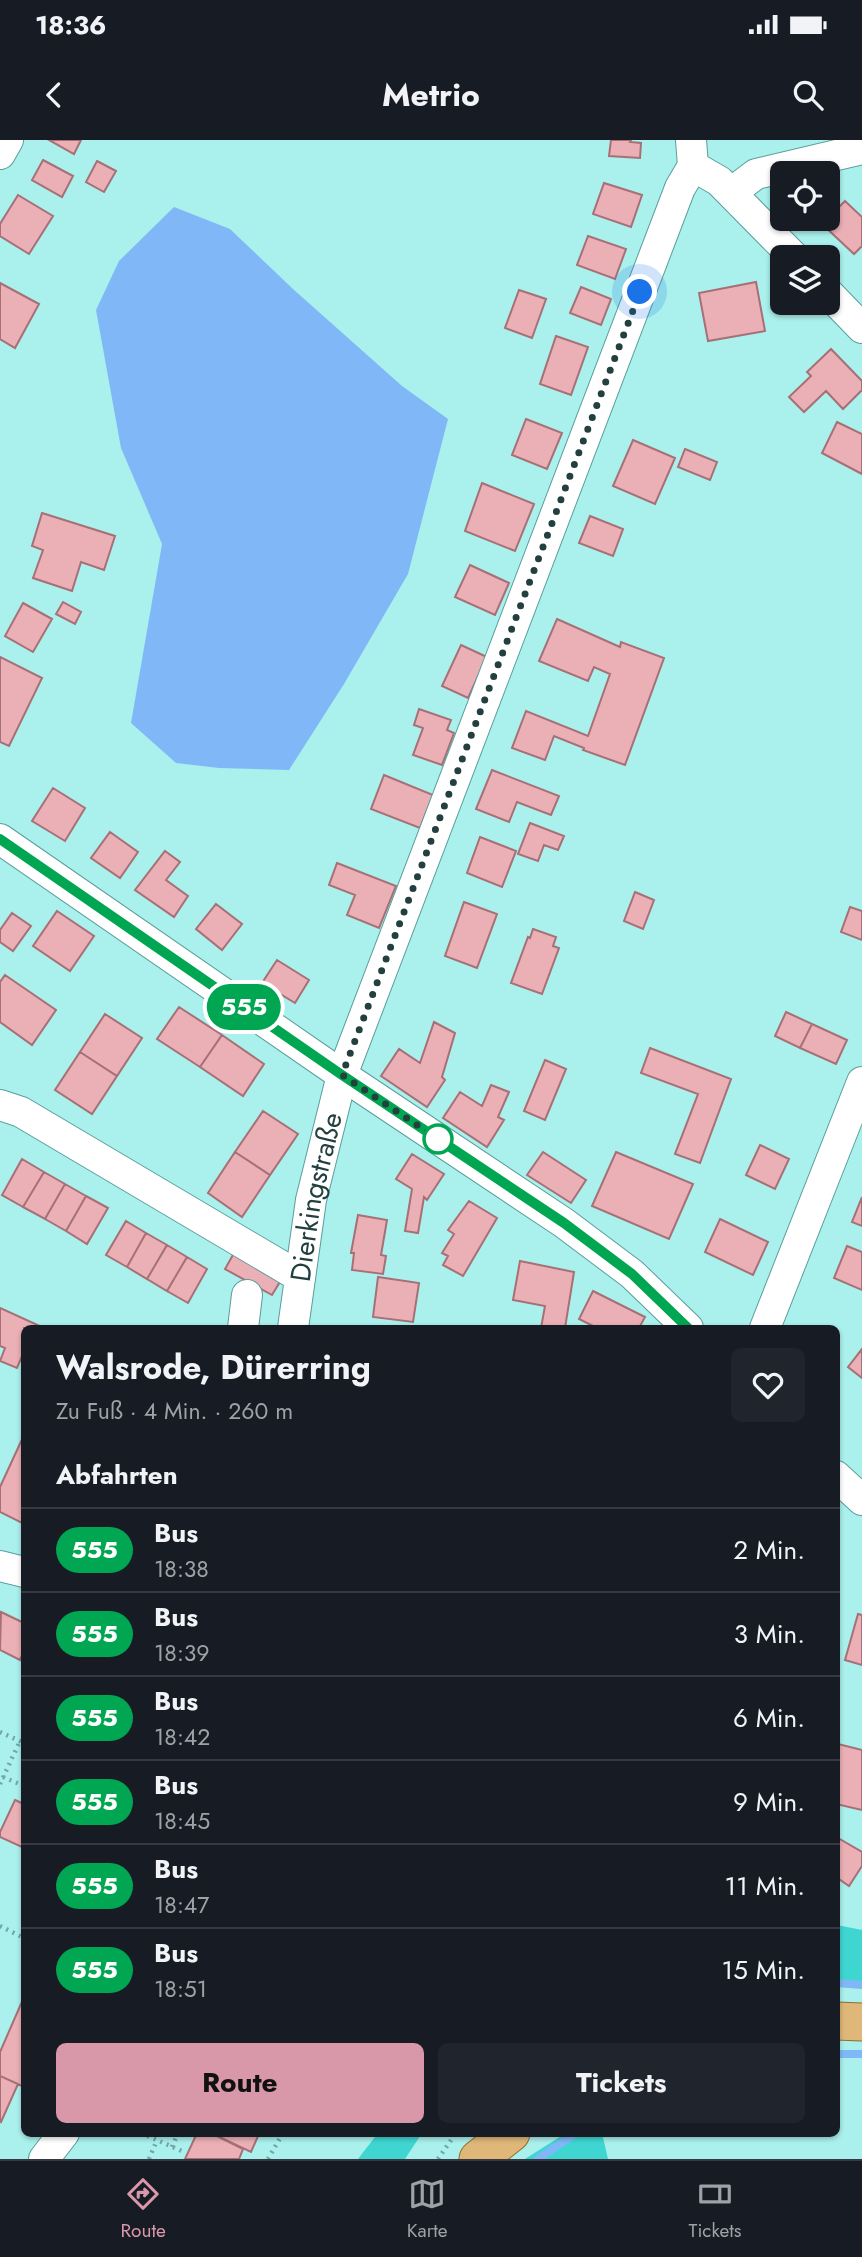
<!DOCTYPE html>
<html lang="de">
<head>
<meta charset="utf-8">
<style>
  body { margin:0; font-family:Jost,sans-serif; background:#20242c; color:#f1f3f6; height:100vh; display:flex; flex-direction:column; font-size:26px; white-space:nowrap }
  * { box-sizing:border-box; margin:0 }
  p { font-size:23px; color:#9ea1a6 }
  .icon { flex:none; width:38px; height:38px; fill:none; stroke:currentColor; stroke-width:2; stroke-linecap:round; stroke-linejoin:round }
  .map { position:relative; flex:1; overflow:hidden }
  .side { position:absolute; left:21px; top:1185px; width:819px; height:812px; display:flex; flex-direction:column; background:#171b24; border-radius:10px; box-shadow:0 2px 5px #0004 }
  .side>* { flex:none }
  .badge { padding:0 14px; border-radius:23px; font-size:24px; line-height:46px }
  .buttons { position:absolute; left:770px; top:21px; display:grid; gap:14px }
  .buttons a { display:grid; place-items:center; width:70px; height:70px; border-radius:10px; background:#171b24; box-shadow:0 2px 5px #0004; font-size:35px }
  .you { position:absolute; width:35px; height:35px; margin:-18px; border:5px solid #fff; border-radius:50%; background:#1a73e8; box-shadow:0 0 0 10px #1a73e833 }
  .map>.badge { position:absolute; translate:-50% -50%; box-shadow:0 0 0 4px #fff }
  h2 { padding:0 35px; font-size:26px; line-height:63px }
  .round { display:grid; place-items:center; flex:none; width:74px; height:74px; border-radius:10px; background:#20242c }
  .head { display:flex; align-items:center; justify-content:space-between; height:119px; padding:0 35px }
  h1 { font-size:33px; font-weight:700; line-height:52px }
  .cta { display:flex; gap:14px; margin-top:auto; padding:14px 35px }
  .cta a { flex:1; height:80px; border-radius:10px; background:#d898aa; color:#111; font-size:28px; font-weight:700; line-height:80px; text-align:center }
  .cta a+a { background:#20242c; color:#f1f3f6 }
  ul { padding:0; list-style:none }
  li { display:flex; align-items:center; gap:21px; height:84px; padding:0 35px; border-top:2px solid #363941 }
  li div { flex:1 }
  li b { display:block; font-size:26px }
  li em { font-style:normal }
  li .badge { min-width:77px; font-weight:700; text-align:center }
  .status { display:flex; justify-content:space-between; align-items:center; height:49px; padding:0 35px; background:#171b24; direction:ltr }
  .status svg { height:19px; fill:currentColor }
  header { display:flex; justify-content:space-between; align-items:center; height:91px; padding:0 35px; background:#171b24; font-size:32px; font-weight:700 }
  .menu { display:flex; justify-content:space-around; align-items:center; height:98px; border-top:2px solid #363941; background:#171b24; font-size:19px; color:#9ea1a6 }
  .menu a { display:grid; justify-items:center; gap:4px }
  .menu .current { color:#d898aa }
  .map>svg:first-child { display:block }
  .green { fill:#3fd6d2 }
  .water { fill:#80b8f7 }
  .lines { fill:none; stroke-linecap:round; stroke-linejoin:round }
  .stream { stroke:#80b8f7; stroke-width:8 }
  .building { fill:#ebb0b5; stroke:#a67076; stroke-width:2 }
  .minor-casing { stroke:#599e9b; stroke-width:32 }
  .major-casing { stroke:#8f6e2a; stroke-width:39 }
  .path { stroke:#71a6a3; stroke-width:4.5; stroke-dasharray:2 5; stroke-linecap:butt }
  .minor { stroke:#fff; stroke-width:30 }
  .major { stroke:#dfb778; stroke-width:37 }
  .line-casing { stroke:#fff; stroke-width:16 }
  .line { stroke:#00a651; stroke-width:10 }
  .walk { stroke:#23403f; stroke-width:7; stroke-dasharray:0 12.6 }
  .stop-dot { fill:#fff; stroke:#00a651; stroke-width:3.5 }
  .labels { text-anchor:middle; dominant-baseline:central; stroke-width:5; stroke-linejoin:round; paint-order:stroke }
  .street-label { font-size:28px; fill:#23403f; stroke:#aaf0ec }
</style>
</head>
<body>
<div class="status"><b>18:36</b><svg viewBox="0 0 49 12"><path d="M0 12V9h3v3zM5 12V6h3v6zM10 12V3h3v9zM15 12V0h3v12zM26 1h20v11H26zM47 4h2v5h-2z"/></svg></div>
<header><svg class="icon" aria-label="back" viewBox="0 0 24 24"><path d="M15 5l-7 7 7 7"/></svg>Metrio<svg class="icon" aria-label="search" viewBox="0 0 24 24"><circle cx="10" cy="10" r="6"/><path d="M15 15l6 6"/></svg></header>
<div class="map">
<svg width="862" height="2019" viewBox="0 0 862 2019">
  <rect width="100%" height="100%" fill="#aaf0ec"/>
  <path class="green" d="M837,1785L862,1790V1844L837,1842Z
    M378,1993H422L405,2019H358Z
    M566,1993H602L608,2019H525Z"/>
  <path class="water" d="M174,67L230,89L293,149L402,246L448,279L408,434L344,544L289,630L219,628L176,623L131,583L162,404L121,308L96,170L119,121Z"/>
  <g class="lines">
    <path class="stream" d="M836,1843L862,1845
      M836,1914H862
      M538,2019L576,1993"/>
  </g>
  <path class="building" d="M49,0H81L74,14Z
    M611,0H631L630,2L641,3L640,18L609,16Z
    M43,20L73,36L62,57L32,40Z
    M97,21L116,31L104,52L86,42Z
    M604,43L642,55L631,87L593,74Z
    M18,55L53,76L29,114L0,96V84Z
    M845,61L862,77V106L854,114L822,84Z
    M588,96L626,109L615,139L577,125Z
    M756,142L765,191L708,201L699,153Z
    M0,143L39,164L15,208L0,199Z
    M581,147L611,159L601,185L570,173Z
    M519,150L546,159L532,198L505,188Z
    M556,196L588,207L571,255L540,244Z
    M831,209L862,241V250L843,269L826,251L804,272L789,257L811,236L807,232Z
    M526,279L562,293L547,329L512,315Z
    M837,282L862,294V334L822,313Z
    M633,300L675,318L655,364L613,346Z
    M685,309L717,322L710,340L678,327Z
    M482,343L534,364L515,411L465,391Z
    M42,373L115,396L104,430L81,422L72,451L33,438L43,410L32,406Z
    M590,376L623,389L613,416L579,403Z
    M470,425L509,443L495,475L455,457Z
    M63,462L81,472L75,484L56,474Z
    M23,463L52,479L33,512L5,496Z
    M557,479L620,507L621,502L664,518L625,625L583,610L584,608L554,596L545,620L512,608L526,571L588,596L610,534L594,527L588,541L539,521Z
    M461,505L487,517L468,558L442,546Z
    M0,517L42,538L9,606L0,602Z
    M419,569L451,580L447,590L454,593L442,625L413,615L423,588L414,585Z
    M492,630L559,656L551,675L517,662L509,682L476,669Z
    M384,635L433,655L420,688L371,669Z
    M53,648L85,668L65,701L32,681Z
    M530,683L564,696L558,710L544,705L538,721L518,714Z
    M110,692L138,712L120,738L91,718Z
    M480,697L516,711L502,747L467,733Z
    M165,711L180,722L166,740L188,756L174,777L135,750Z
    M337,723L396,746L379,788L347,775L355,755L329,745Z
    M635,752L654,760L643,789L624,781Z
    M464,762L497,774L477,828L445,816Z
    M216,764L242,784L222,810L196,789Z
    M850,767L862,771V800L841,792Z
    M57,771L94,796L70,831L33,806Z
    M12,773L31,786L13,811L0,802V790Z
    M533,789L556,797L553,806L559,808L542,854L511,843L528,797L530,798Z
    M277,820L309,840L295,863L262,843Z
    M5,835L56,870L32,905L0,882V842Z
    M179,867L222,895L200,927L157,899Z
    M786,872L812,884L800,908L775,896Z
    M105,874L142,898L117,936L80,912Z
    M434,882L455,893L442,937L445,940L427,967L381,936L399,909L420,923Z
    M812,884L847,900L836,924L800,908Z
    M222,895L264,924L243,956L200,927Z
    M650,908L731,939L700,1023L675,1014L698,954L641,933Z
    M80,912L117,936L92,974L55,950Z
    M545,920L566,929L545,980L524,971Z
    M491,945L509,952L498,977L504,980L487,1007L443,978L460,952L482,966Z
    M263,971L298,994L270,1035L235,1012Z
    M760,1005L789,1019L775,1049L746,1035Z
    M235,1012L270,1035L242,1077L208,1053Z
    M543,1012L586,1040L571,1063L527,1035Z
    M616,1012L693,1044L669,1099L592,1066Z
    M412,1014L444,1034L427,1060L424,1057L418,1093L405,1091L412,1049L396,1039Z
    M22,1019L44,1032L23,1067L2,1055Z
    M44,1032L65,1044L45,1079L23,1067Z
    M65,1044L86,1056L66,1091L45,1079Z
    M86,1056L108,1068L87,1104L66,1091Z
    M862,1057V1086L852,1082Z
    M469,1061L497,1078L463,1136L443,1125L448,1116L442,1113L454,1094L448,1090Z
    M358,1075L387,1080L381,1115L386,1116L383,1134L352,1130L354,1113H351Z
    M720,1079L768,1102L753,1135L705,1112Z
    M126,1081L146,1093L127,1127L106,1115Z
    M146,1093L167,1105L147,1139L127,1127Z
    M167,1105L187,1117L167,1151L147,1139Z
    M847,1106L862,1112V1150L834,1138Z
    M234,1113L281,1140L272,1155L225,1129Z
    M187,1117L207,1129L188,1163L167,1151Z
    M520,1121L574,1132L565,1188H541L545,1166L513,1160Z
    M378,1137L419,1143L413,1182L373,1177Z
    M593,1151L645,1177L639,1188H597L579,1179Z
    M0,1168L44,1188H24V1217L22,1216L17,1228L0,1221L5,1208L0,1206Z
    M862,1209V1238L848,1227Z
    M24,1295V1384L0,1372V1347Z
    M1,1472L24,1483V1510L20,1520L0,1510Z
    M858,1474L862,1475V1525L845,1520Z
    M838,1604L862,1610V1670L836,1664Z
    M15,1660L24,1664V1708L0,1697V1692Z
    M838,1698L862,1712V1726L849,1746L836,1737V1701Z
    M24,1857V1947L0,1936V1912Z
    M0,1936L18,1944L1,1982L0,1981Z
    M197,1993H211L243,2009L239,2019H185Z
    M211,1993H255L258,1996L251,2012Z"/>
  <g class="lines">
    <g class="minor-casing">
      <g id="minor">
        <path d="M691,0L693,26"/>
        <path d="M0,14L8,0"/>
        <path d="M693,26L719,41L794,117"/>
        <path d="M732,52L756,34L862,9"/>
        <path d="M828,153L862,188"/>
        <path d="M0,699L342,935L564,1083L632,1134L688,1188"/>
        <path d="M0,965L21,972L300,1137"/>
        <path d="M243,1188L247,1155"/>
        <path id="s1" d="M293,1188L311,1060L342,935L680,48L693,26"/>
        <path d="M765,1188L862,942"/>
        <path d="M836,1336L862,1360"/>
        <path d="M0,1426L24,1432"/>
        <path d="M44,2019L64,1993"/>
      </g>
    </g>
    <g class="major-casing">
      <path id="major" d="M836,1881L862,1882
        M478,2019L511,1993"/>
    </g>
    <path class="path" d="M0,1592L24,1603
      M3,1637L24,1646
      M0,1644L20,1601
      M0,1786L24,1798
      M141,1993L184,2012
      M172,2007L178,1993
      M149,2019L157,2000
      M268,2019L283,1993
      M438,2019L456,1993"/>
    <use href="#minor" class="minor"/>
    <use href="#major" class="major"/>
  </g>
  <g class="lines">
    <g class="line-casing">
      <path id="line" d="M0,699L342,935L564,1083L632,1134L688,1188"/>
    </g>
    <use href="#line" class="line"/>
    <path class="walk" d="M438,999L342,935L640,152"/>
  </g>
  <circle class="stop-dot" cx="438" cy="999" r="14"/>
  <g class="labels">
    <g class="street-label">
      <text stroke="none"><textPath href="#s1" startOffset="133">Dierkingstraße</textPath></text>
    </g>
  </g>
</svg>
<div class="buttons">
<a><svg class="icon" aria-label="locate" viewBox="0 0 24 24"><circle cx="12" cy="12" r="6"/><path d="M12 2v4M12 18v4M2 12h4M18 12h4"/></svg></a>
<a><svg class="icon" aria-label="layers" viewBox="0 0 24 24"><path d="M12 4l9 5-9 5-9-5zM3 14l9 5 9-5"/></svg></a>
</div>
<div class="you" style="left:640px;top:152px"></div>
<b class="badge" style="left:244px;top:867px;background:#00a651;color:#fff">555</b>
<section class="side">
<div class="head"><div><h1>Walsrode, Dürerring</h1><p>Zu Fuß · 4 Min. · 260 m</p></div><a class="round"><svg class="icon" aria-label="heart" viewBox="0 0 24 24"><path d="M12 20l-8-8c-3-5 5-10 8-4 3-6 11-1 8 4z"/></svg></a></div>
<h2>Abfahrten</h2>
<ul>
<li><span class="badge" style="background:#00a651;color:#fff">555</span><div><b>Bus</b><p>18:38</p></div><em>2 Min.</em></li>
<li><span class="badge" style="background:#00a651;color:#fff">555</span><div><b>Bus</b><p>18:39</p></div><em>3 Min.</em></li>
<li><span class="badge" style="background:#00a651;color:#fff">555</span><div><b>Bus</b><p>18:42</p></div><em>6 Min.</em></li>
<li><span class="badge" style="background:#00a651;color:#fff">555</span><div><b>Bus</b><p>18:45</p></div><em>9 Min.</em></li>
<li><span class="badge" style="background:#00a651;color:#fff">555</span><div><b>Bus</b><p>18:47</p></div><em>11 Min.</em></li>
<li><span class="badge" style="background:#00a651;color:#fff">555</span><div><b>Bus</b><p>18:51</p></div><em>15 Min.</em></li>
</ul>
<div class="cta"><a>Route</a><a>Tickets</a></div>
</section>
</div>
<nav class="menu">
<a class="current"><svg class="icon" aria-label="directions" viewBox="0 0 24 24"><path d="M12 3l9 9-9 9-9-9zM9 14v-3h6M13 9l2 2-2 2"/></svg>Route</a>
<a><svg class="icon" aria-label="map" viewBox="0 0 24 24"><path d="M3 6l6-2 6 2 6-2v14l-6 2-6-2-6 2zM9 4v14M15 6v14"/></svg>Karte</a>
<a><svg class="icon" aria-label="tickets" viewBox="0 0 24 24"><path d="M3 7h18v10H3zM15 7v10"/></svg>Tickets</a>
</nav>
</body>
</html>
